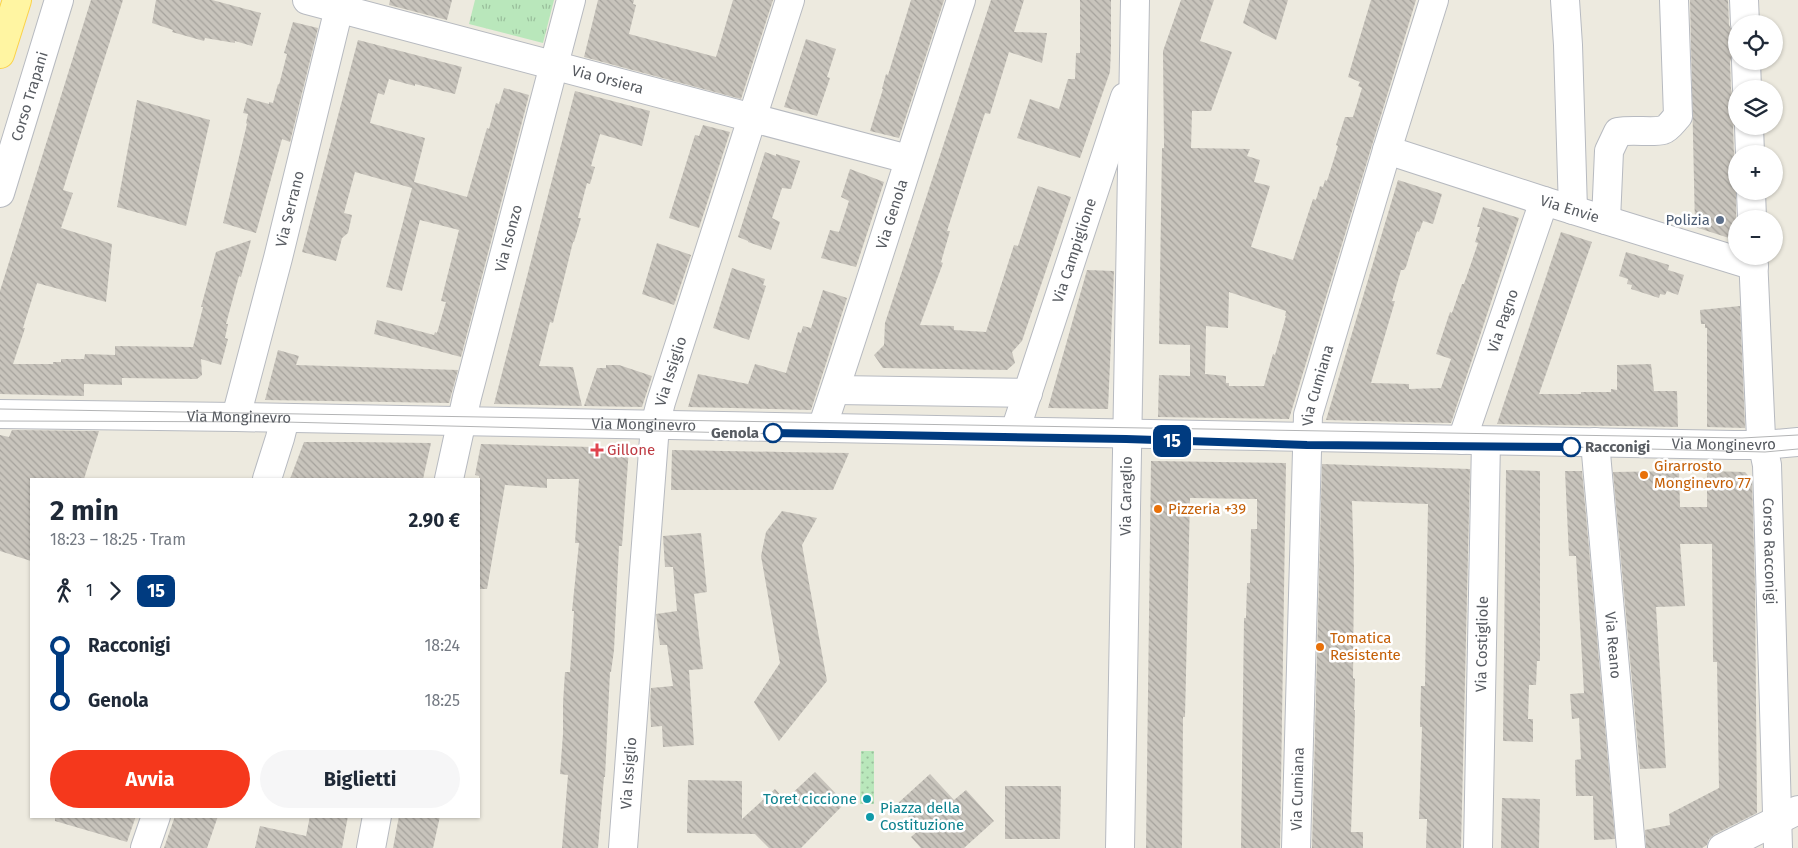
<!DOCTYPE html>
<html lang="it">
<head>
<meta charset="utf-8">
<style>
  body { margin:0; font-family:"Fira Sans",sans-serif; background:#f6f6f7; color:#1f2937; height:100vh; display:flex; flex-direction:column; font-size:19px; white-space:nowrap }
  * { box-sizing:border-box; margin:0 }
  p { font-size:16px; color:#747a83 }
  .icon { flex:none; width:28px; height:28px; fill:none; stroke:currentColor; stroke-width:2; stroke-linecap:round; stroke-linejoin:round }
  .map { position:relative; flex:1; overflow:hidden }
  .panel { position:absolute; left:30px; top:478px; width:450px; height:340px; display:flex; flex-direction:column; background:#fff; border-radius:0px; box-shadow:0 1px 4px #0004 }
  .panel>* { flex:none }
  .badge { padding:0 10px; border-radius:8px; font-size:18px; line-height:32px }
  .buttons { position:absolute; left:1728px; top:15px; display:grid; gap:10px }
  .buttons a { display:grid; place-items:center; width:55px; height:55px; border-radius:50%; background:#fff; box-shadow:0 1px 4px #0004; font-size:25px }
  .map>.badge { position:absolute; translate:-50% -50%; box-shadow:0 0 0 2px #fff }
  .legs { display:flex; align-items:center; gap:8px; height:55px; padding:0 20px; font-size:16px }
  .legs p { margin-inline-start:auto }
  .head { display:flex; align-items:center; justify-content:space-between; height:85px; padding:0 20px }
  h1 { font-size:28px; font-weight:700; line-height:38px }
  .cta { display:flex; gap:10px; margin-top:auto; padding:10px 20px }
  .cta a { flex:1; height:58px; border-radius:30px; background:#f5381c; color:#fff; font-size:20px; font-weight:700; line-height:58px; text-align:center }
  .cta a+a { background:#f6f6f7; color:#1f2937 }
  ul { padding:0 20px; list-style:none }
  li { display:flex; align-items:center; gap:18px; height:55px; font-size:19px }
  li i { display:grid; place-items:center; width:8px; height:100%; margin:0 6px; background:currentColor }
  li i::after { content:''; width:12px; height:12px; margin:-6px; border:4px solid; border-radius:50%; background:#fff }
  li p { margin-inline-start:auto }
  li:first-child i { background:linear-gradient(#0000 50%,currentColor 0) }
  li:last-child i { background:linear-gradient(currentColor 50%,#0000 0) }
  .map>svg:first-child { display:block }
  .grass { fill:url(#grass-dots) }
  .park { fill:url(#park-tufts) }
  .building { fill:url(#building-back-hatch); fill-rule:evenodd }
  .lines { fill:none; stroke-linecap:round; stroke-linejoin:round }
  .minor-casing { stroke:#b7bac0; stroke-width:30 }
  .major-casing { stroke:#fbd249; stroke-width:30 }
  .minor { stroke:#fff; stroke-width:28 }
  .major { stroke:#fff5a2; stroke-width:28 }
  .tram { stroke:#b3b4b5; stroke-width:1 }
  .line-1-casing { stroke:#fff; stroke-width:11 }
  .line-1 { stroke:#003b80; stroke-width:8 }
  .service-dot { fill:#5c6f8a; stroke:#fff; stroke-width:2 }
  .stop-1-dot { fill:#fff; stroke:#003b80; stroke-width:2.5 }
  .health-dot { fill:#e0444e; stroke:#fff; stroke-width:2 }
  .food-dot { fill:#e8710a; stroke:#fff; stroke-width:2 }
  .culture-dot { fill:#0f9aa8; stroke:#fff; stroke-width:2 }
  .labels { text-anchor:middle; dominant-baseline:central; stroke-width:5; stroke-linejoin:round; paint-order:stroke }
  .street-label { font-size:15px; fill:#585c62; stroke:#fff }
  .service-label { font-size:15px; fill:#4e5e75; stroke:#fff; text-anchor:end }
  .stop-label { font-size:15px; font-weight:bold; fill:#585c62; stroke:#fff; text-anchor:end }
  .health-label { font-size:15px; fill:#be3a42; stroke:#fff; text-anchor:start }
  .food-label { font-size:15px; fill:#c56008; stroke:#fff; text-anchor:start }
  .culture-label { font-size:15px; fill:#0d838f; stroke:#fff; text-anchor:end }
</style>
</head>
<body>
<div class="map">
<svg width="1798" height="848" viewBox="0 0 1798 848">
  <defs>
    <pattern id="grass-dots" width="8" height="8" patternUnits="userSpaceOnUse" patternTransform="scale(1.25)"><rect width="8" height="8" fill="#b9e7bb"/><path d="M2 2h.1M6 6h.1" fill="none" stroke="#99be9b" stroke-width="1.8" stroke-linecap="round"/></pattern>
    <pattern id="park-tufts" width="24" height="20" patternUnits="userSpaceOnUse" patternTransform="scale(1.25)"><rect width="24" height="20" fill="#b9e7bb"/><path d="M3 7l-1-3M5 7V3M7 7l1-3M15 17l-1-3M17 17v-4M19 17l1-3" fill="none" stroke="#99be9b"/></pattern>
    <pattern id="building-back-hatch" width="6" height="6" patternUnits="userSpaceOnUse" patternTransform="scale(1.25)"><rect width="6" height="6" fill="#c8c4bc"/><path d="M-1 5l2 2M0 0l6 6M5-1l2 2" fill="none" stroke="#a5a29c"/></pattern>
  </defs>
  <rect width="100%" height="100%" fill="#edeadf"/>
  <path class="grass" d="M861,751H874V804H860Z"/>
  <path class="park" d="M475,0H554L543,43L469,24Z"/>
  <path class="building" d="M91,0H123L63,190L73,193L61,228L112,244L106,302L37,283L23,328H25L13,364H53V362H61V359H84L85,354L115,355V346L193,347L203,307H201L216,252L251,240L241,277L239,276L226,324H228L225,338L228,339L221,365L201,359L202,375L197,379L122,378V385L84,384V396L0,394V291Z
    M156,0H212L261,13L252,46L235,41V43L205,38L204,41L172,32L173,30L152,23Z
    M390,0H452L447,20L389,5Z
    M598,0H634L633,4L636,5L629,34L716,57L733,0H773L741,99L584,57Z
    M911,0H944L899,138L870,131L883,89H882L886,74L888,75Z
    M991,0H1024L1014,32L1047,33L1042,63L1009,52L990,114L985,113L971,156L947,231H950L941,262L943,263L920,325L954,326V330L986,332L1014,245L1018,246L1038,186L1071,197L1022,341L1012,352L1015,363L1007,370L883,368L874,355L884,345L885,323Z
    M1080,0H1111V47L1110,72L1080,158L1017,138L1030,99L1059,109L1068,79H1075L1076,53H1080Z
    M1181,0H1214L1200,41L1232,52L1211,111H1192L1191,148L1250,149L1247,156L1260,160L1254,182L1270,186L1251,247L1293,260L1313,199L1316,200L1320,186L1323,187L1325,180L1327,181L1338,146L1336,145L1345,117H1353L1362,88L1358,86L1360,82L1348,77L1371,0H1416L1289,419L1158,417L1159,375L1190,376V345L1159,344L1162,148H1164L1163,51ZM1229,292L1286,311L1285,316H1286L1275,355L1273,354L1264,386H1229V383H1226V376L1205,374L1206,326L1228,328Z
    M1250,0H1288L1276,40L1243,23Z
    M1690,0H1728L1729,25L1733,33L1734,52L1730,62L1731,90L1735,103L1736,118L1733,127L1734,155L1736,161V231L1729,238L1695,227Z
    M293,22L318,28L290,142L282,139L256,233L223,223L247,124L246,123L248,114L243,113L247,98L269,104V102L273,103L278,84L279,85L287,54L284,53Z
    M806,39L836,49L827,77L830,78L817,116L784,107Z
    M358,40L462,67L455,94L415,84V86L389,79L384,95L378,93L370,123L425,138L414,182L467,197L487,128L489,129L496,103L499,104L504,88L529,95L461,357L374,334L377,320L434,335L435,332L437,333L446,302L441,301L459,230L420,220L402,291L386,287L412,188L355,172L344,213L352,215L348,233L342,238L336,261L302,252Z
    M575,91L650,111L642,146L600,134L591,166L595,167L590,184L587,183L578,218H581L574,242H573L553,323L550,322L539,366L573,367L582,406L494,404Z
    M137,100L210,120L186,226L117,207Z
    M703,125L730,132L699,228L669,218L695,135L699,136Z
    M765,152L776,156V154L800,161L791,189L782,188L772,218L780,222L771,250L748,242V241L738,237Z
    M850,169L884,182L856,267L821,258L830,230L839,232L849,201L841,197Z
    M1398,180L1442,194L1433,224L1423,221L1419,232L1417,231L1406,267L1404,270H1401L1392,301H1395L1371,383L1409,384V389L1441,388L1451,359L1436,354L1450,312L1452,313L1462,284H1464L1478,243L1475,242L1480,227H1477L1483,207L1519,218L1451,423L1326,420Z
    M1561,232L1592,242L1539,394H1581V392H1611V389L1617,390V365L1651,364L1654,391H1677L1678,427L1497,424Z
    M657,243L691,255L674,305L642,294Z
    M1626,252L1669,265L1668,270L1684,275L1678,295L1667,291L1665,295L1660,294L1659,298L1631,289L1632,285L1627,284L1628,279L1619,276Z
    M732,268L765,279L763,285L766,286L749,340L713,328Z
    M1087,270L1114,271L1108,409L1048,408Z
    M823,290L847,298L811,410L688,407L698,374L748,384L755,364L786,373L798,332L801,333L803,326L811,328Z
    M1740,306L1745,428L1707,427V328H1705V324H1701L1700,310Z
    M278,350L299,356L296,365L458,370L449,403L265,400Z
    M606,365H619L652,376L642,407L584,406L597,368H606Z
    M12,430L99,431L84,479H31V561L0,551V435L9,437Z
    M304,442H355L431,443L423,479H290Z
    M481,444L629,448L622,546H619L614,650L611,672H610L605,777H604L598,848H562L568,775L560,774L563,734V703L565,672H570L574,611H572L579,543H575L579,479H547V488L505,485L487,589H479V476L475,475Z
    M672,450L783,452L849,453L833,490H671Z
    M1151,461L1286,463L1280,848H1241L1244,618H1246L1247,583H1250L1251,529H1257V499L1190,498L1185,717H1183L1182,848H1146Z
    M1322,464L1470,469L1461,848H1426L1427,819H1419L1422,727H1420L1421,686H1425L1428,504L1352,501L1354,569L1353,678L1355,679L1354,710H1355L1351,832H1363V848H1312Z
    M1506,470L1540,471V661H1537L1536,685H1529L1528,719H1533V742L1503,741Z
    M1565,471H1582L1615,839L1594,840L1593,796H1576L1575,760L1581,759L1579,718L1572,719L1570,694L1584,693L1576,556H1569Z
    M1679,471L1680,507H1707V471L1745,472L1752,480L1755,588L1757,813L1715,834L1709,839L1707,845L1702,848H1646L1645,830L1670,825L1669,814L1719,788L1717,662H1713L1712,544H1680L1685,606L1656,607L1666,768L1640,769L1613,472Z
    M782,511L817,518L802,545L827,681L779,741L754,702L780,663L761,556L766,532Z
    M701,533L707,592L694,594L703,669L689,670L694,745L663,747L662,726L651,727L650,702L651,688L673,686L667,645H660L656,614L677,611L673,567H665L663,536Z
    M815,772L845,803L801,848H769L755,834L687,833L688,780L742,781V819L775,789L785,800Z
    M930,774L954,800L966,790L994,821L964,848H921L911,837L920,829L897,804Z
    M1005,786H1061L1060,839H1005Z
    M1502,798L1540,799L1539,848H1501Z
    M55,816H136L127,842L55,821Z
    M175,816H218L207,848H164Z
    M310,816H348L342,848H255L260,826L306,836Z
    M399,816H440L433,848H393Z"/>
  <g class="lines">
    <g class="minor-casing">
      <g id="minor">
        <path id="s1" d="M307,0L908,159"/>
        <path d="M1565,0L1568,45L1573,210"/>
        <path d="M1744,0L1745,24"/>
        <path d="M1746,61L1747,89"/>
        <path d="M1749,126L1750,154"/>
        <path id="s2" d="M1387,150L1544,201L1754,266"/>
        <path d="M1751,191L1752,219"/>
        <path id="s3" d="M0,193L59,0"/>
        <path d="M1606,220L1609,151L1618,132C1632,129 1653,133 1663,130C1669,128 1673,121 1678,116L1674,0"/>
        <path id="s4" d="M1753,256L1760,416L1761,437L1767,465L1778,848"/>
        <path d="M836,390L1028,393"/>
        <path id="s5" d="M0,414L236,417L1734,445H1763L1798,442"/>
        <path id="s6" d="M236,417L278,258L341,0"/>
        <path id="s7" d="M822,428C870,286 914,143 961,0"/>
        <path id="s8" d="M1015,431L1125,97"/>
        <path id="s9" d="M1462,440L1544,201"/>
        <path id="s10" d="M1595,442L1631,848"/>
        <path d="M267,479L280,438L285,418"/>
        <path id="s11" d="M449,479L467,397L571,0"/>
        <path d="M145,848L156,816"/>
        <path d="M371,848L377,816"/>
        <path id="s12" d="M623,848L655,425L661,402L790,0"/>
        <path id="s13" d="M1120,848L1135,0"/>
        <path id="s14" d="M1296,848L1308,415L1387,150L1434,0"/>
        <path id="s15" d="M1478,848L1486,441"/>
        <path d="M1722,848L1798,810"/>
      </g>
    </g>
    <g class="major-casing">
      <path id="major" d="M0,54L17,0"/>
    </g>
    <use href="#minor" class="minor"/>
    <use href="#major" class="major"/>
    <path class="tram" d="M0,409L1626,436L1742,438L1798,435
      M0,421L284,422L861,436L1126,439L1307,445L1571,447L1765,452L1798,449"/>
  </g>
  <g class="lines">
    <g class="line-1-casing">
      <path id="line-1" d="M773,433L1126,439L1307,445L1571,447"/>
    </g>
    <use href="#line-1" class="line-1"/>
  </g>
  <circle class="service-dot" cx="1720" cy="220" r="5"/>
  <g class="stop-1-dot">
    <circle cx="773" cy="433" r="9"/>
    <circle cx="1571" cy="447" r="9"/>
  </g>
  <path class="health-dot" d="M594.5 442.5h5v5h5v5h-5v5h-5v-5h-5v-5h5z"/>
  <g class="food-dot">
    <circle cx="1644" cy="475" r="5"/>
    <circle cx="1158" cy="509" r="5"/>
    <circle cx="1320" cy="647" r="5"/>
  </g>
  <g class="culture-dot">
    <circle cx="867" cy="799" r="5"/>
    <circle cx="870" cy="817" r="5"/>
  </g>
  <g class="labels">
    <g class="street-label">
      <text stroke="none"><textPath href="#s1" startOffset="311">Via Orsiera</textPath></text>
      <text stroke="none"><textPath href="#s3" startOffset="101">Corso Trapani</textPath></text>
      <text stroke="none"><textPath href="#s6" startOffset="215">Via Serrano</textPath></text>
      <text stroke="none"><textPath href="#s2" startOffset="192">Via Envie</textPath></text>
      <text stroke="none"><textPath href="#s7" startOffset="225">Via Genola</textPath></text>
      <text stroke="none"><textPath href="#s11" startOffset="248">Via Isonzo</textPath></text>
      <text stroke="none"><textPath href="#s8" startOffset="190">Via Campiglione</textPath></text>
      <text stroke="none"><textPath href="#s9" startOffset="126">Via Pagno</textPath></text>
      <text stroke="none"><textPath href="#s12" startOffset="480">Via Issiglio</textPath></text>
      <text stroke="none"><textPath href="#s14" startOffset="464">Via Cumiana</textPath></text>
      <text stroke="none"><textPath href="#s5" startOffset="239">Via Monginevro</textPath></text>
      <text stroke="none"><textPath href="#s5" startOffset="644">Via Monginevro</textPath></text>
      <text stroke="none"><textPath href="#s5" startOffset="1724">Via Monginevro</textPath></text>
      <text stroke="none"><textPath href="#s13" startOffset="352">Via Caraglio</textPath></text>
      <text stroke="none"><textPath href="#s4" startOffset="296">Corso Racconigi</textPath></text>
      <text stroke="none"><textPath href="#s15" startOffset="204">Via Costigliole</textPath></text>
      <text stroke="none"><textPath href="#s10" startOffset="204">Via Reano</textPath></text>
      <text stroke="none"><textPath href="#s12" startOffset="75">Via Issiglio</textPath></text>
      <text stroke="none"><textPath href="#s14" startOffset="59">Via Cumiana</textPath></text>
    </g>
    <g class="service-label">
      <text x="1710" y="220">Polizia</text>
    </g>
    <g class="stop-label">
      <text x="759" y="433">Genola</text>
      <text x="1585" y="447" text-anchor="start">Racconigi</text>
    </g>
    <g class="health-label">
      <text x="607" y="450">Gillone</text>
    </g>
    <g class="food-label">
      <text x="1654" y="466">Girarrosto<tspan x="1654" dy="17">Monginevro 77</tspan></text>
      <text x="1168" y="509">Pizzeria +39</text>
      <text x="1330" y="638">Tomatica<tspan x="1330" dy="17">Resistente</tspan></text>
    </g>
    <g class="culture-label">
      <text x="857" y="799">Toret ciccione</text>
      <text x="880" y="808" text-anchor="start">Piazza della<tspan x="880" dy="17">Costituzione</tspan></text>
    </g>
  </g>
</svg>
<div class="buttons">
<a><svg class="icon" aria-label="locate" viewBox="0 0 24 24"><circle cx="12" cy="12" r="6"/><path d="M12 2v4M12 18v4M2 12h4M18 12h4"/></svg></a>
<a><svg class="icon" aria-label="layers" viewBox="0 0 24 24"><path d="M12 4l9 5-9 5-9-5zM3 14l9 5 9-5"/></svg></a>
<a>+</a>
<a>−</a>
</div>
<b class="badge" style="left:1172px;top:441px;background:#003b80;color:#fff">15</b>
<section class="panel">
<div class="head"><div><h1>2 min</h1><p>18:23 – 18:25 · Tram</p></div><b>2.90 €</b></div>
<div class="legs"><svg class="icon" aria-label="walk" viewBox="0 0 24 24"><circle cx="13" cy="4" r="2"/><path d="M13 8l-2 6 4 7M11 14l-3 7M7 12l3-4h3l4 4"/></svg>1<svg class="icon" aria-label="forward" viewBox="0 0 24 24"><path d="M9 5l7 7-7 7"/></svg><b class="badge" style="background:#003b80;color:#fff">15</b></div>
<ul>
<li><i style="color:#003b80"></i><b>Racconigi</b><p>18:24</p></li>
<li><i style="color:#003b80"></i><b>Genola</b><p>18:25</p></li>
</ul>
<div class="cta"><a>Avvia</a><a>Biglietti</a></div>
</section>
</div>
</body>
</html>
